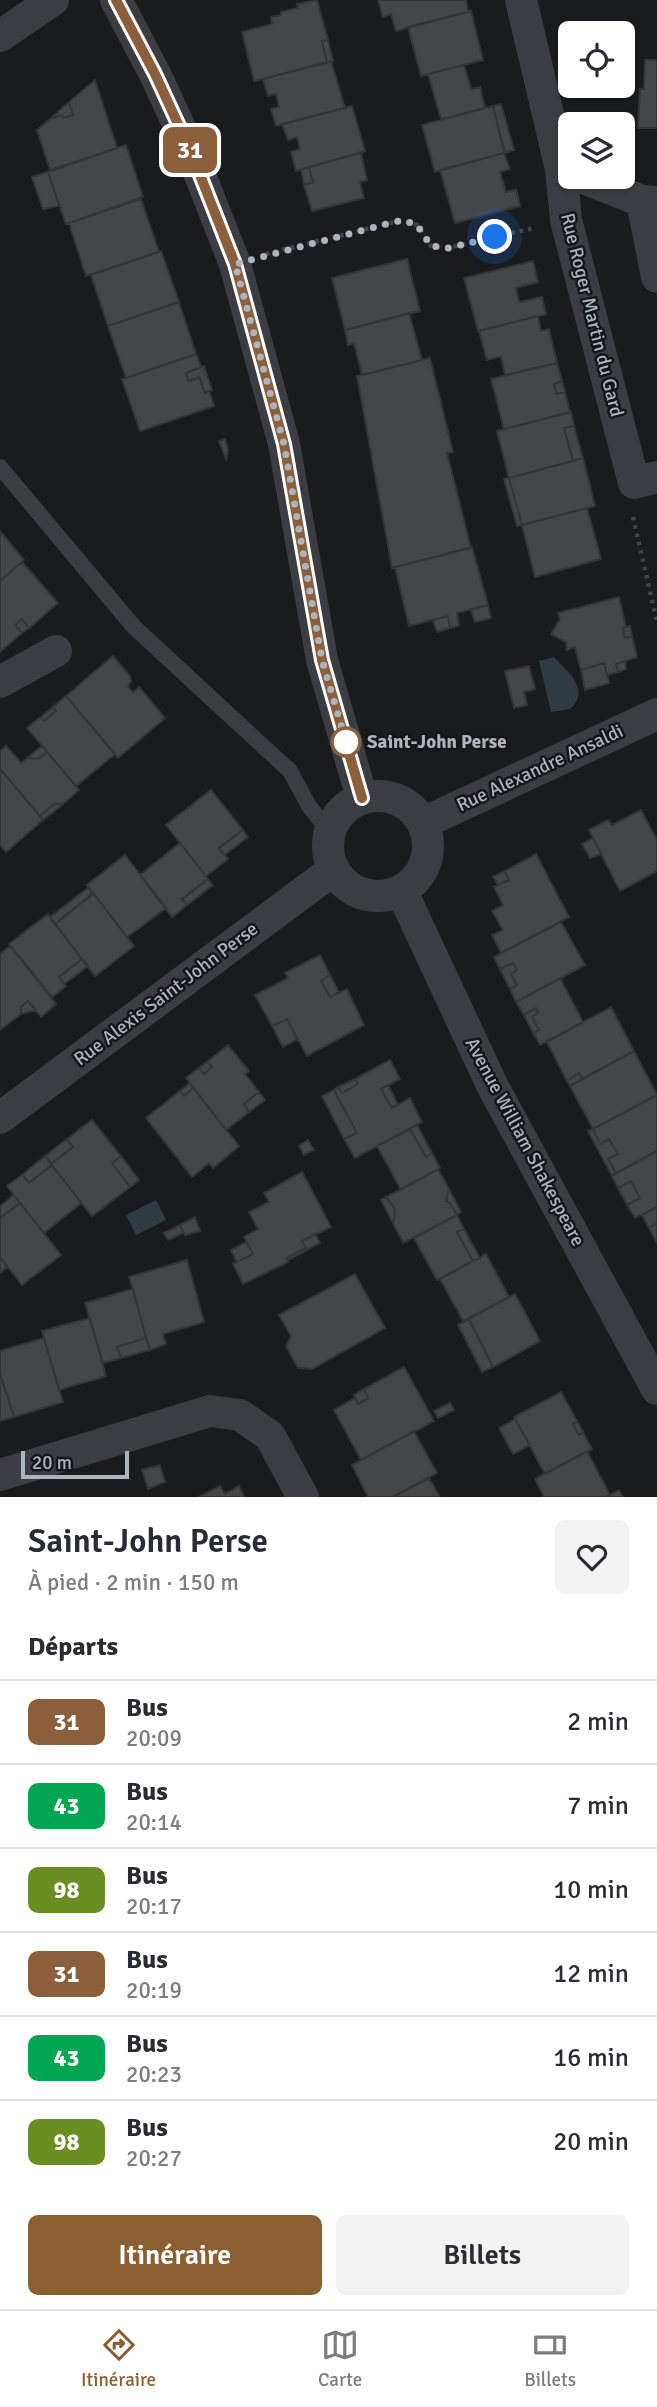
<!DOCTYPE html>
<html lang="fr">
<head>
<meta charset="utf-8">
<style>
  body { margin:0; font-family:Signika,sans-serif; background:#f2f2f3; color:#2b2b33; height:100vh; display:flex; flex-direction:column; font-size:26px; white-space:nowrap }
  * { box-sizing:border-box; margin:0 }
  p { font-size:23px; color:#7c7c81 }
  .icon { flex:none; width:38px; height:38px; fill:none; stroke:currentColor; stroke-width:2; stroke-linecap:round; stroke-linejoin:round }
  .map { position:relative; height:1497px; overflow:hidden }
  .side { display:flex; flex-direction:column; background:#fff; flex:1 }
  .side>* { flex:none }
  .badge { padding:0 14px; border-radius:10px; font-size:24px; line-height:46px }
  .buttons { position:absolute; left:558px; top:21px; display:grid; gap:14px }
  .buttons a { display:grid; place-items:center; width:77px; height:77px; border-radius:10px; background:#fff; box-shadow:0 2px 5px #0004; font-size:35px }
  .scale { position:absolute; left:21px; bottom:18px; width:108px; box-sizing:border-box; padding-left:7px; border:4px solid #acb4bd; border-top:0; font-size:19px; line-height:24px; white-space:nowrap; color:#acb4bd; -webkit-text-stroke:5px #151618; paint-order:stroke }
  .you { position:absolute; width:35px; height:35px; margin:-18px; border:5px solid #fff; border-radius:50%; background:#1a73e8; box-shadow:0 0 0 10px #1a73e833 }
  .map>.badge { position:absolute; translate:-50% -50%; box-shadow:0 0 0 4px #fff }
  h2 { padding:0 28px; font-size:26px; line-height:63px }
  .round { display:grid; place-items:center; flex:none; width:74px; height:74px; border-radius:10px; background:#f2f2f3 }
  .headline { display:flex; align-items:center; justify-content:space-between; height:119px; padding:0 28px }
  h1 { font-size:33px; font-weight:600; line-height:52px }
  .button { display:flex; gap:14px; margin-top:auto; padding:14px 28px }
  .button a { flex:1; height:80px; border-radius:10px; background:#8a6032; color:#fff; font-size:28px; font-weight:600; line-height:80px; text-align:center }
  .button a+a { background:#f2f2f3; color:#2b2b33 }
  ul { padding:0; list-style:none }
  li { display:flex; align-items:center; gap:21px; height:84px; padding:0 28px; border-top:2px solid #e1e1e2 }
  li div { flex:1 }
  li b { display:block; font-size:26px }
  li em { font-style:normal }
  li .badge { min-width:77px; font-weight:700; text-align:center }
  .menu { display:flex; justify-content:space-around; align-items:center; height:98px; border-top:2px solid #e1e1e2; background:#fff; font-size:19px; color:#7c7c81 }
  .menu a { display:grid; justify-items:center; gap:4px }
  .menu .on { color:#8a6032 }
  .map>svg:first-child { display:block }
  .water { fill:#2f3c43 }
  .building { fill:#44464a; stroke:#343539; stroke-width:2 }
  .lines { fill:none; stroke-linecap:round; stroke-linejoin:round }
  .path { stroke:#41444a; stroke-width:4.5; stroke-dasharray:3.5 5; stroke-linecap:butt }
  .lane { stroke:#3b3d43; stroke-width:16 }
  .street { stroke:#3b3d43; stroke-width:32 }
  .line-casing { stroke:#fff; stroke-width:16 }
  .line { stroke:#8b5e3c; stroke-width:10 }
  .walk { stroke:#acb4bd; stroke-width:7; stroke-dasharray:0 12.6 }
  .stop-dot { fill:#fff; stroke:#8b5e3c; stroke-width:3.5 }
  .labels { text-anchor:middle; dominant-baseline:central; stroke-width:5; stroke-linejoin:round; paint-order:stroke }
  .street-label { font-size:19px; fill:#acb4bd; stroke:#151618 }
  .stop-label { font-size:19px; font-weight:bold; fill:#acb4bd; stroke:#151618; text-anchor:start }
</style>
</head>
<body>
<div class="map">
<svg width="657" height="1497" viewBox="0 0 657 1497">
  <rect width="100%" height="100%" fill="#1a1b1d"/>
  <path class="water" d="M554,657C569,673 591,690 570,709L551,712L539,661Z
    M156,1200L166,1220L136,1235L126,1215Z"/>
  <path class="building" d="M317,0L328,40L322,41L327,63L254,81L242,32L272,24L271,17L281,15V12L298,8L297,4Z
    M378,0H466L468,12L396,31L391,14L383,17Z
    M471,11L483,60L421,76L408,27Z
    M328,40L333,61L327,63L322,41Z
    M645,60H657V128H638L640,89H644Z
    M331,61L345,108L276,126L271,109L279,107L276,94L268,96L263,79Z
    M464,65L471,89L480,87L485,108L441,119L428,74Z
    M95,80L117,148L50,170L37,130L50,119L62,115L63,118L73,115L69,102Z
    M69,102L73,115L63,118L62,115L50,119Z
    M501,104L514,150L505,153L493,106Z
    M352,106L365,151L296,171L291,152L300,149L297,137L288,140L282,124Z
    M493,106L504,153L435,172L422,125Z
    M126,145L143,197L66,224L48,172Z
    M361,153L367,180L360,182L364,198L312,211L304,185L313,182L309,167Z
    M504,153L510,169L500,172L506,192L516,190L520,206L455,223L440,170Z
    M309,167L313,182L304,185L301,169Z
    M48,172L59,206L43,209L32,177Z
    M141,199L159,252L86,276L69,223Z
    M161,251L179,302L108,326L91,275Z
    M407,259L420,311L345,330L332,278Z
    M533,261L538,282L516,288L519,302L542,297L546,314L478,331L464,278Z
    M179,302L196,354L126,378L108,326Z
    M409,313L422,360L362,375L354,343L348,345L345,330Z
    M538,316L541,331L549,329L557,363L505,375L501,356L487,360L479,331Z
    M196,354L201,367L186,373L188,381L200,378L205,393L209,391L214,406L140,431L122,379Z
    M430,358L453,452L447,453L471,548L392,568L357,376Z
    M557,363L562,381L554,384L557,394L565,392L570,412L504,429L491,379Z
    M204,366L212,390L205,393L199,377L188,381L186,373Z
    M562,381L565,392L557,394L554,384Z
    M571,412L574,426L564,428L573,461L509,478L497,431Z
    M574,426L583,458L573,461L564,428Z
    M225,439L228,450L226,459L219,441Z
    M583,458L595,506L522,525L509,478Z
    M509,478L522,525L517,526L504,479Z
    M587,508L601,559L535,577L522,525Z
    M0,531L24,560L0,581Z
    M472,547L488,605L457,613L459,626L450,628L448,616L409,626L395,567Z
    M22,562L58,603L29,628L22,619L15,625L22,633L0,652V581Z
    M619,597L626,627L623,628L625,638L632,636L637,657L616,664L618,672L607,675L604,663L581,670L575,647L567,650L566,642L551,634L560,619L558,613Z
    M488,605L491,618L475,622L471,610Z
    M448,616L450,628L437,632L433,620Z
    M22,619L29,628L22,633L15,625Z
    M630,626L632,636L625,638L623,628Z
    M113,656L130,676L131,681L128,686L133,693L139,687L165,718L118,758L66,696Z
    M625,661L626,669L618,672L616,664Z
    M604,663L609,683L585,690L581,670Z
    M529,666L535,689L524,692L527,705L514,708L505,671Z
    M66,696L115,754L76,786L27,728L41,717L44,721L56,711L53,707Z
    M53,707L56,711L44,721L41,717Z
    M6,746L21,763L27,758L38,759L47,752L79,790L63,804H54L40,816L0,769V751Z
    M42,746L47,752L38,759L27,758Z
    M0,769L43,820L6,852L0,845Z
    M211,790L243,830L219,848L228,859L206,876L166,825Z
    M54,804H63L43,820L40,816Z
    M641,810L657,840V871L620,891L589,830L608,820L612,825Z
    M243,830L248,837L224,855L219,848Z
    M593,838L601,854L590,858L582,844Z
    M180,843L208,879L182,899L187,905L172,917L140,875Z
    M536,854L569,917L501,953L492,935L503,930L492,911L503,905L494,887L509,880L505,871Z
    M125,855L166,908L127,937L87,885Z
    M505,871L509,880L498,885L493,877Z
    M208,879L213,885L187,905L182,899Z
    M89,887L92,895L55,924L50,917Z
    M93,893L134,946L95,976L55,924Z
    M48,914L82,959L59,977L66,986L52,997L9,944Z
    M561,922L585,965L516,1002L510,989L517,985L511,974L517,970L513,963L500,969L494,957Z
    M10,946L56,1004L41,1017L28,1001L21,1007V1014L0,1030V954Z
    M320,955L330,975L321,981L330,997L347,989L364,1025L307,1056L287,1019L272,1026L255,995L288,978L285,973Z
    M82,959L88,966L64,984L59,977Z
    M513,963L517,970L511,974L517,985L510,989L500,969Z
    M330,975L339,992L330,997L321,981Z
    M560,978L583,1022L540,1045L533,1033L539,1030L532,1017L538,1013L536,1008L524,1015L516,1002Z
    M28,1001L36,1010L21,1014V1007Z
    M611,1007L634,1051L582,1079L579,1073L567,1081L547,1042Z
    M536,1008L538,1013L532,1017L539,1030L533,1033L524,1015Z
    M287,1019L297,1039L283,1047L272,1026Z
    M228,1045L249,1071L245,1074L259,1092L244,1104L249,1112L226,1130L186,1078L199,1068L204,1074L212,1067L207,1062Z
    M634,1051L657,1095L593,1129L570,1086Z
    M390,1060L400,1079L381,1089L392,1108L410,1098L422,1122L355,1158L344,1139L357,1133L334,1090L338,1087L342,1093L358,1084L355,1079Z
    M207,1062L212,1067L204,1074L199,1068Z
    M579,1073L582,1079L570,1086L567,1081Z
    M355,1079L358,1084L342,1093L338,1087Z
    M190,1083L193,1088L184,1096L180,1091Z
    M388,1085L398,1105L392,1108L381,1089Z
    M193,1088L239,1146L213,1168L209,1163L192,1177L146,1118L180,1091L184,1096Z
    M334,1090L357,1133L344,1139L322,1096Z
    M259,1092L265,1100L249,1112L244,1104Z
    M657,1095V1151L616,1173L608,1159L618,1154L609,1139L600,1144L593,1129Z
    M92,1120L121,1156L112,1163L130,1187L92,1216L51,1164L73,1147L67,1139Z
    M417,1125L432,1153L426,1157L410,1129Z
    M410,1129L426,1157L432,1153L440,1168L401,1190L377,1146Z
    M593,1129L600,1144L609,1139L618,1154L608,1159L616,1173L612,1176L588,1131Z
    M67,1139L73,1147L51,1164L45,1156Z
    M308,1140L314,1150L304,1155L299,1146Z
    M657,1151V1207L635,1218L627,1205L640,1198L631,1181L618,1188L612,1176Z
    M45,1156L52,1165L29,1183L22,1175Z
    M121,1156L139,1180L130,1187L112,1163Z
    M52,1165L81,1203L44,1233L7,1186L22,1175L29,1183Z
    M438,1169L449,1189L446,1201L450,1203L457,1215L403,1243L392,1221L394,1220L395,1209L386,1197Z
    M302,1172L331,1227L302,1241L306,1248L286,1258L288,1262L243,1284L233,1264L253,1254L244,1237L258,1229L249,1212L269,1202L264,1193Z
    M631,1181L640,1198L627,1205L618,1188Z
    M449,1189L461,1212L457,1215L450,1203L446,1201Z
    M14,1195L20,1203L0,1218V1206Z
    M386,1197L395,1209L394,1220L392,1221L381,1200Z
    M20,1203L61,1255L22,1285L0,1257V1218Z
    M657,1207V1223L649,1228L642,1215Z
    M457,1215L464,1229L457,1232L473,1261L437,1280L414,1238Z
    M195,1217L200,1231L185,1235L180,1225Z
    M657,1223V1243L649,1228Z
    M180,1225L183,1233L168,1240L164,1233Z
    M464,1229L480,1258L473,1261L457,1232Z
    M315,1234L320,1243L288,1260L286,1258L306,1248L302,1241Z
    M246,1242L253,1254L237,1262L231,1250Z
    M486,1254L509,1297L463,1321L440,1279Z
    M0,1257L7,1267L0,1273Z
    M187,1260L204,1322L163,1334L166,1344L150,1350L129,1277Z
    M355,1274L385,1328L312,1369L298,1368L286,1346L291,1336L279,1315Z
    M133,1289L146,1338L117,1347L121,1358L103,1363L85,1303Z
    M515,1294L540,1341L493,1367L469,1319Z
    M90,1318L106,1376L59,1390L42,1331Z
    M469,1319L493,1367L482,1372L458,1325Z
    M44,1338L63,1402L14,1417L0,1373V1351Z
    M146,1338L150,1350L121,1358L117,1347Z
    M404,1367L434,1421L361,1460L334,1410L355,1398L358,1404L368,1398L364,1389Z
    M0,1375L14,1417L0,1421Z
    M364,1389L368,1398L358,1404L354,1395Z
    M561,1392L577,1421L573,1424L579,1435L583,1432L592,1449L545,1474L514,1417Z
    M450,1403L454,1410L438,1418L434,1411Z
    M515,1419L530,1445L513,1454L499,1428Z
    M577,1421L583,1432L579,1435L573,1424Z
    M414,1431L437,1473L393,1497H368L352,1465Z
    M587,1451L610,1495L606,1497H544L535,1479Z
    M160,1465L165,1482L148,1489L142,1470Z
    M429,1478L440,1497H393Z
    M220,1486L225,1494L239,1486L244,1497H199Z
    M619,1490L623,1497H606L610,1495Z"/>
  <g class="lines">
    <path class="path" d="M266,254L402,220L417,225L431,246L448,248L533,228
      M633,517L657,622"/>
    <path class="lane" d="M0,467L134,627L290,771L309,806L329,831"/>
    <path class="street" d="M116,0L155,74L191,152L235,264L284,444L322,660L362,798
      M521,0L561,169L566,220L634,483L657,477
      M0,36L53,0
      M581,177L642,201L657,202
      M642,201L657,277
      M0,682L56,651
      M328 846a50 50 0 1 1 100 0a50 50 0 1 1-100 0Z
      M423,823L657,714
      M402,892L493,1087L657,1389
      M0,1118L333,870
      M0,1475L210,1411L240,1415L270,1436L303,1497"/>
  </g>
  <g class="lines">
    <g class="line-casing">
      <path id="line" d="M116,0L155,74L191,152L235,264L284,444L322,660L362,798"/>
    </g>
    <use href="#line" class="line"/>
    <path class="walk" d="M346,742L349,752L322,660L284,444L235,264L402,220L417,225L431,246L448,248L495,237"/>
  </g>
  <circle class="stop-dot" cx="346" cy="742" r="14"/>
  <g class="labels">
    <g class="street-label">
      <text transform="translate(592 315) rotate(76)">Rue Roger Martin du Gard</text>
      <text transform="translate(540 768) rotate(-25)">Rue Alexandre Ansaldi</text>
      <text transform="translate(166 994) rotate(-37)">Rue Alexis Saint-John Perse</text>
      <text transform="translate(525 1142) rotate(62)">Avenue William Shakespeare</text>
    </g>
    <g class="stop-label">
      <text x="367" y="742">Saint-John Perse</text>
    </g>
  </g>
</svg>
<div class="buttons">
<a><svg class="icon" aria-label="locate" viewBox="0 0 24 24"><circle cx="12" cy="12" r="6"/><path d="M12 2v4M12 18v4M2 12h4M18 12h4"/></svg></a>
<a><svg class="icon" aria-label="layers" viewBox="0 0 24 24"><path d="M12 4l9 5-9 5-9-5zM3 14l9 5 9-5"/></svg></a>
</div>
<div class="scale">20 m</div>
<div class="you" style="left:495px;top:237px"></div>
<b class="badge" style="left:190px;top:150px;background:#8b5e3c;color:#fff">31</b>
</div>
<section class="side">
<div class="headline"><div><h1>Saint-John Perse</h1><p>À pied · 2 min · 150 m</p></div><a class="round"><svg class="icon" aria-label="heart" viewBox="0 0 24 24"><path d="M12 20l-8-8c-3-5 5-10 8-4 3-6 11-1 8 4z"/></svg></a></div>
<h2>Départs</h2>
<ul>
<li><span class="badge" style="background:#8b5e3c;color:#fff">31</span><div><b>Bus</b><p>20:09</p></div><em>2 min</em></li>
<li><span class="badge" style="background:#00a651;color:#fff">43</span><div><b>Bus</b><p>20:14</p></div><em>7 min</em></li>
<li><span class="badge" style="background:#6b8e23;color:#fff">98</span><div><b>Bus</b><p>20:17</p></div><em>10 min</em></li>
<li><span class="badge" style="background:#8b5e3c;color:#fff">31</span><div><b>Bus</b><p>20:19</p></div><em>12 min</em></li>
<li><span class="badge" style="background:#00a651;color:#fff">43</span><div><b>Bus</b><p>20:23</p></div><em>16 min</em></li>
<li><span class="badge" style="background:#6b8e23;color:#fff">98</span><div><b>Bus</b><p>20:27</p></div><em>20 min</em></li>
</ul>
<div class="button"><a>Itinéraire</a><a>Billets</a></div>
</section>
<nav class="menu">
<a class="on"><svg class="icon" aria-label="directions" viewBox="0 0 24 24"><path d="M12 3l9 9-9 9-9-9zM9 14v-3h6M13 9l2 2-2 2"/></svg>Itinéraire</a>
<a><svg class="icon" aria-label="map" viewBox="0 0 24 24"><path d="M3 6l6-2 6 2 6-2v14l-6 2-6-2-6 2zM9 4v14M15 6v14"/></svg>Carte</a>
<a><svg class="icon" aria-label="tickets" viewBox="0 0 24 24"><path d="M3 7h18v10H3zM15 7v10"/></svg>Billets</a>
</nav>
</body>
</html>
